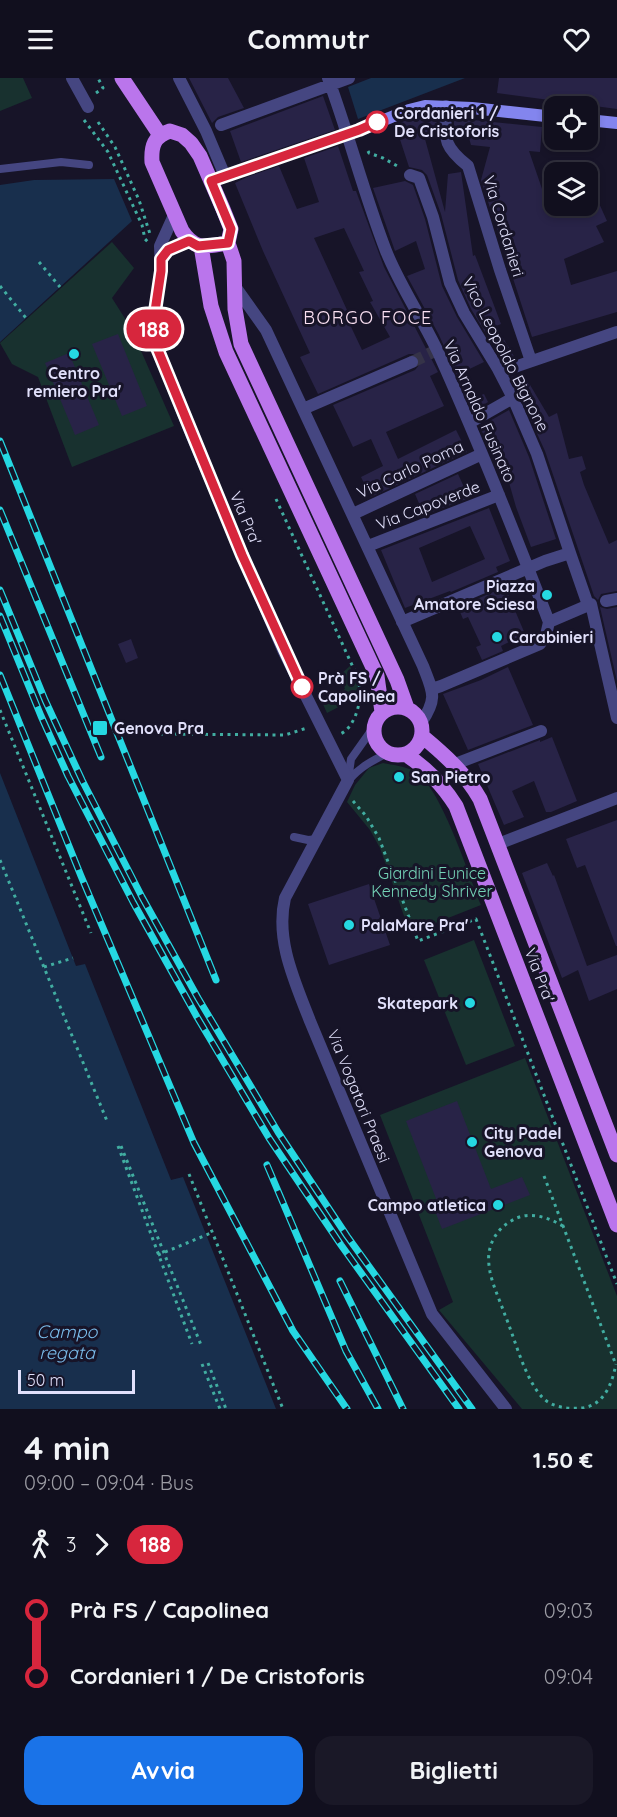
<!DOCTYPE html>
<html lang="it">
<head>
<meta charset="utf-8">
<style>
  body { margin:0; font-family:Quicksand,sans-serif; background:#1a1827; color:#f1f3f6; height:100vh; display:flex; flex-direction:column; font-size:22px; white-space:nowrap }
  * { box-sizing:border-box; margin:0 }
  p { font-size:20px; color:#9c9ca4 }
  .icon { flex:none; width:33px; height:33px; fill:none; stroke:currentColor; stroke-width:2; stroke-linecap:round; stroke-linejoin:round }
  .map { position:relative; height:1331px; overflow:hidden }
  .side { display:flex; flex-direction:column; background:#110f1e; flex:1 }
  .side>* { flex:none }
  .badge { padding:0 12px; border-radius:20px; font-size:21px; line-height:39px }
  .tools { position:absolute; left:544px; top:18px; display:grid; gap:12px }
  .tools a { display:grid; place-items:center; width:54px; height:54px; border-radius:12px; background:#110f1e; box-shadow:0 3px 9px #0003,0 0 0 2px #302f3c; font-size:30px }
  .scale { position:absolute; left:18px; bottom:15px; width:117px; box-sizing:border-box; padding-left:6px; border:3px solid #e1e0fb; border-top:0; font-size:16px; line-height:21px; white-space:nowrap; color:#e1e0fb; -webkit-text-stroke:4px #171428; paint-order:stroke }
  .map>.badge { position:absolute; translate:-50% -50%; box-shadow:0 0 0 3px #fff }
  .legs { display:flex; align-items:center; gap:9px; height:66px; padding:0 24px; font-size:20px }
  .legs p { margin-inline-start:auto }
  .overview { display:flex; align-items:center; justify-content:space-between; height:102px; padding:0 24px }
  h1 { font-size:33px; font-weight:700; line-height:45px }
  .action { display:flex; gap:12px; margin-top:auto; padding:12px 24px }
  .action a { flex:1; height:69px; border-radius:18px; background:#1a73e8; color:#fff; font-size:24px; font-weight:700; line-height:69px; text-align:center }
  .action a+a { background:#1a1827; color:#f1f3f6 }
  ul { padding:0 24px; list-style:none }
  li { display:flex; align-items:center; gap:21px; height:66px; font-size:22px }
  li i { display:grid; place-items:center; width:9px; height:100%; margin:0 8px; background:currentColor }
  li i::after { content:''; width:15px; height:15px; margin:-8px; border:4px solid; border-radius:50%; background:#110f1e }
  li p { margin-inline-start:auto }
  li:first-child i { background:linear-gradient(#0000 50%,currentColor 0) }
  li:last-child i { background:linear-gradient(currentColor 50%,#0000 0) }
  header { display:flex; justify-content:space-between; align-items:center; height:78px; padding:0 24px; background:#110f1e; font-size:27px; font-weight:700 }
  .map>svg:first-child { display:block }
  .green { fill:#18312f }
  .water { fill:#182f4d }
  .building { fill:#282347; fill-rule:evenodd }
  .lines { fill:none; stroke-linecap:round; stroke-linejoin:round }
  .street-tunnel { stroke:#353348; stroke-width:12; stroke-dasharray:12 6; stroke-linecap:butt }
  .path { stroke:#41ada1; stroke-width:3; stroke-dasharray:3 4.5; stroke-linecap:butt }
  .lane { stroke:#454681; stroke-width:8 }
  .street { stroke:#454681; stroke-width:12 }
  .secondary { stroke:#8385ee; stroke-width:12 }
  .primary { stroke:#ba75ec; stroke-width:15 }
  .rail-casing { stroke:#25d8e2; stroke-width:7 }
  .rail { stroke:#171428; stroke-width:4.5; stroke-dasharray:14; stroke-linecap:butt }
  .line-1-casing { stroke:#fff; stroke-width:14 }
  .line-1 { stroke:#d7263d; stroke-width:9 }
  .stop-1-dot { fill:#fff; stroke:#d7263d; stroke-width:3 }
  .poi-dot { fill:#25d8e2; stroke:#171428; stroke-width:2 }
  .labels { text-anchor:middle; dominant-baseline:central; stroke-width:6; stroke-linejoin:round; paint-order:stroke }
  .stop-label { font-size:16px; font-weight:bold; fill:#e1e0fb; stroke:#171428; text-anchor:start }
  .street-label { font-size:16px; fill:#e1e0fb; stroke:#171428 }
  .poi-label { font-size:16px; font-weight:bold; fill:#e1e0fb; stroke:#171428; text-anchor:start }
  .park-label { font-size:16px; fill:#74d2b6; stroke:#171428 }
  .neighbourhood-label { font-size:18px; letter-spacing:1.5px; fill:#fbe1f3; stroke:#171428 }
  .water-label { font-size:18px; font-style:italic; fill:#7bbeed; stroke:#171428 }
</style>
</head>
<body>
<header><svg class="icon" aria-label="menu" viewBox="0 0 24 24"><path d="M4 6h16M4 12h16M4 18h16"/></svg>Commutr<svg class="icon" aria-label="heart" viewBox="0 0 24 24"><path d="M12 20l-8-8c-3-5 5-10 8-4 3-6 11-1 8 4z"/></svg></header>
<div class="map">
<svg width="617" height="1331" viewBox="0 0 617 1331">
  <rect width="100%" height="100%" fill="#171428"/>
  <path class="green" d="M0,0H23L32,20L0,33Z
    M112,164L134,190L112,220L131,250L174,348L72,389L38,299L12,286L0,265Z
    M350,588L358,610V619L327,635L322,624L345,611L340,597Z
    M383,685C393,687 404,688 414,693C440,706 469,798 481,827L410,855L380,770L370,752L347,724L355,707L369,690Z
    M474,862L515,968L466,987L424,882Z
    M525,980L617,1218V1331H522L439,1232L453,1224L380,1037Z"/>
  <path class="water" d="M371,0H465L358,41L348,9Z
    M114,101L132,143L0,264V107L34,102Z
    M0,695L76,888L85,886L171,1102L183,1099L276,1331H0Z"/>
  <path class="building" d="M189,0H228L244,30L218,39L212,45Z
    M499,0H617V31L497,15Z
    M323,18L335,52L241,84L230,53Z
    M419,38L437,41V56L425,61L445,134L448,96L461,94L473,178L475,177L501,246L496,248L515,280L503,284L471,231L458,202L441,136L427,97L422,92L409,89L395,46Z
    M454,40L542,49L540,74L529,73L550,134L565,128H588V101L607,143L596,148L604,164L564,181L571,207L617,193V234L532,259L481,102L490,69L471,67L467,53L454,55Z
    M338,68L353,113H356L384,189L438,294L430,298L444,328L386,354L398,381L456,352L467,374L371,419L361,399L383,388L371,361L353,369L333,327L415,292L420,286L419,280L414,276H409L318,316L300,279L310,275L263,173L235,105L247,99L279,88L297,131L319,124L304,80ZM344,150L364,193L359,194L373,223L370,224L390,259L362,272L344,234L347,232L314,160Z
    M405,103L413,107L425,141L442,208L457,239L484,284L457,297L439,257L407,198L425,191L416,163L395,173L373,110Z
    M118,256L147,328L122,338L92,266Z
    M69,275L99,347L75,357L45,285Z
    M523,295L549,339L557,335L569,381L582,378L586,391L580,394L584,407L609,466L617,462V513L601,516L598,522L594,518L545,373L511,299Z
    M484,316L488,324L473,333L468,322Z
    M509,332L529,379L556,461L531,469L516,429L508,401L506,402L495,375L479,349Z
    M458,396L469,420L424,437L415,416Z
    M489,430L510,483L496,489L498,494L451,514L450,513L405,530L381,472ZM470,448L485,481L432,504L419,470Z
    M505,509L525,556L501,568L503,573L482,582L476,569L481,567L468,539L463,541L458,529Z
    M600,529L607,531L617,529V603Z
    M131,561L138,580L126,585L118,566Z
    M508,589L533,647L468,672L443,616L481,602Z
    M552,659L577,723L551,734H546L534,703L512,713L524,739L504,747L478,686L540,662V664Z
    M617,742V868H616L585,787L577,790L566,761Z
    M547,785L553,798L554,797L587,888L617,877V911L589,923L578,892L562,900L522,795Z
    M369,806L390,867L329,887L308,826Z
    M457,1023L491,1111L522,1099L530,1117L442,1151L435,1133L440,1131L406,1043Z"/>
  <g class="lines">
    <path class="street-tunnel" d="M412,284L437,272"/>
    <path class="path" d="M96,15L103,10L98,0
      M561,26L577,28
      M84,42L108,74L142,147L145,161L148,164
      M98,44L115,69L139,122L150,156
      M368,73L369,75L383,80L399,89
      M39,184L60,209
      M0,208L26,240
      M276,421L352,587C356,595 360,606 360,615C360,629 353,651 340,656
      M0,632L91,855
      M160,656L285,657L307,650
      M353,723L366,738L379,760L418,863L476,841L617,1206
      M0,782L107,1043
      M44,889L73,880
      M118,1068L192,1266
      M121,1068L201,1267
      M189,1096L283,1331
      M544,1098L616,1287
      M563,1148C547,1139 528,1132 511,1143C499,1150 491,1161 489,1175C488,1181 489,1188 490,1194C493,1208 500,1223 505,1237C515,1261 525,1302 543,1320C553,1330 569,1331 582,1330C605,1327 612,1305 616,1286
      M158,1177L211,1155
      M208,1285L226,1331
      M202,1286L220,1331"/>
    <path class="lane" d="M0,91L61,84L89,87
      M348,702L351,681L373,650
      M349,702C360,689 373,682 388,675
      M294,759L308,762L318,761"/>
    <path class="street" d="M72,0L88,29
      M179,0L206,53L225,98
      M328,0C349,57 364,116 386,173C400,208 422,240 438,274C478,363 514,453 549,544L546,557L540,566L441,608L432,611
      M446,28C445,61 442,67 468,88L500,192L531,283
      M221,47L349,0
      M410,97L419,100L433,139L450,205L464,235L498,291L513,320L537,376L570,475
      M175,135L160,168L161,193L154,240L155,265L194,363L283,572L348,702L285,820C275,862 295,904 310,943L432,1236L506,1331
      M161,181L168,172L189,163
      M234,207L266,252L423,588C433,614 438,620 421,645L422,649
      M500,294L617,254
      M303,331L412,284
      M469,345L513,320
      M353,436L482,376
      M368,468L499,417
      M606,523L617,521
      M402,544L545,483L570,475L588,527
      M549,544L591,526L617,640
      M455,686L541,653
      M498,766L617,720"/>
    <path class="secondary" d="M588,42L617,45
      M211,103L359,52L409,32L425,28L472,30L555,39"/>
    <path class="primary" d="M122,0L160,57
      M228,165C207,168 196,174 182,153L152,84C151,68 154,58 170,53L182,57L191,65L200,78L223,131L231,151L228,165L234,183L235,231L241,266L397,602L407,630
      M201,168L211,228L226,274L377,598L382,634
      M374 653a24 24 0 1 1 48 0a24 24 0 1 1-48 0Z
      M422,658C445,677 465,695 480,721L617,1077
      M405,676C427,690 442,706 456,728L617,1147"/>
    <g class="rail-casing">
      <path id="rail" d="M0,363L216,902
        M0,432L101,679
        M0,512L45,622L82,702L142,819L198,920L278,1054L347,1158L472,1331
        M0,538L41,638L68,698L133,824L197,939L269,1060L341,1167L459,1331
        M0,597L81,798L194,1065L293,1253L347,1331
        M267,1087L346,1273L378,1331
        M340,1203L403,1331"/>
    </g>
    <use href="#rail" class="rail"/>
  </g>
  <g class="lines">
    <g class="line-1-casing">
      <path id="line-1" d="M302,609L242,477L155,265L154,240L161,193V181L168,172L189,163L198,168L228,165L231,151L211,103L359,52L377,44"/>
    </g>
    <use href="#line-1" class="line-1"/>
  </g>
  <g class="stop-1-dot">
    <circle cx="377" cy="44" r="10"/>
    <circle cx="302" cy="609" r="10"/>
  </g>
  <g class="poi-dot">
    <circle cx="74" cy="276" r="6"/>
    <circle cx="547" cy="517" r="6"/>
    <circle cx="497" cy="559" r="6"/>
    <rect x="92" y="642" width="16" height="16" rx="3"/>
    <circle cx="399" cy="699" r="6"/>
    <circle cx="349" cy="847" r="6"/>
    <circle cx="470" cy="925" r="6"/>
    <circle cx="472" cy="1064" r="6"/>
    <circle cx="498" cy="1127" r="6"/>
  </g>
  <g class="labels">
    <g class="stop-label">
      <text x="394" y="35">Cordanieri 1 /<tspan x="394" dy="18">De Cristoforis</tspan></text>
      <text x="318" y="600">Prà FS /<tspan x="318" dy="18">Capolinea</tspan></text>
    </g>
    <g class="street-label">
      <text transform="translate(504 148) rotate(73)">Via Cordanieri</text>
      <text transform="translate(506 276) rotate(63)">Vico Leopoldo Bignone</text>
      <text transform="translate(480 333) rotate(66)">Via Arnaldo Fusinato</text>
      <text transform="translate(410 391) rotate(-25)">Via Carlo Poma</text>
      <text transform="translate(428 427) rotate(-21)">Via Capoverde</text>
      <text transform="translate(246 440) rotate(67)">Via Pra'</text>
      <text transform="translate(540 897) rotate(69)">Via Pra'</text>
      <text transform="translate(359 1018) rotate(68)">Via Vogatori Praesi</text>
    </g>
    <g class="poi-label">
      <text x="74" y="295" text-anchor="middle">Centro<tspan x="74" dy="18">remiero Pra'</tspan></text>
      <text x="535" y="508" text-anchor="end">Piazza<tspan x="535" dy="18">Amatore Sciesa</tspan></text>
      <text x="509" y="559">Carabinieri</text>
      <text x="114" y="650">Genova Pra</text>
      <text x="411" y="699">San Pietro</text>
      <text x="361" y="847">PalaMare Pra'</text>
      <text x="458" y="925" text-anchor="end">Skatepark</text>
      <text x="484" y="1055">City Padel<tspan x="484" dy="18">Genova</tspan></text>
      <text x="486" y="1127" text-anchor="end">Campo atletica</text>
    </g>
    <g class="park-label">
      <text x="432" y="795">Giardini Eunice<tspan x="432" dy="18">Kennedy Shriver</tspan></text>
    </g>
    <g class="neighbourhood-label">
      <text x="368" y="239">BORGO FOCE</text>
    </g>
    <g class="water-label">
      <text x="67" y="1253">Campo<tspan x="67" dy="21">regata</tspan></text>
    </g>
  </g>
</svg>
<div class="tools">
<a><svg class="icon" aria-label="locate" viewBox="0 0 24 24"><circle cx="12" cy="12" r="6"/><path d="M12 2v4M12 18v4M2 12h4M18 12h4"/></svg></a>
<a><svg class="icon" aria-label="layers" viewBox="0 0 24 24"><path d="M12 4l9 5-9 5-9-5zM3 14l9 5 9-5"/></svg></a>
</div>
<div class="scale">50 m</div>
<b class="badge" style="left:154px;top:251px;background:#d7263d;color:#fff">188</b>
</div>
<section class="side">
<div class="overview"><div><h1>4 min</h1><p>09:00 – 09:04 · Bus</p></div><b>1.50 €</b></div>
<div class="legs"><svg class="icon" aria-label="walk" viewBox="0 0 24 24"><circle cx="13" cy="4" r="2"/><path d="M13 8l-2 6 4 7M11 14l-3 7M7 12l3-4h3l4 4"/></svg>3<svg class="icon" aria-label="forward" viewBox="0 0 24 24"><path d="M9 5l7 7-7 7"/></svg><b class="badge" style="background:#d7263d;color:#fff">188</b></div>
<ul>
<li><i style="color:#d7263d"></i><b>Prà FS / Capolinea</b><p>09:03</p></li>
<li><i style="color:#d7263d"></i><b>Cordanieri 1 / De Cristoforis</b><p>09:04</p></li>
</ul>
<div class="action"><a>Avvia</a><a>Biglietti</a></div>
</section>
</body>
</html>
